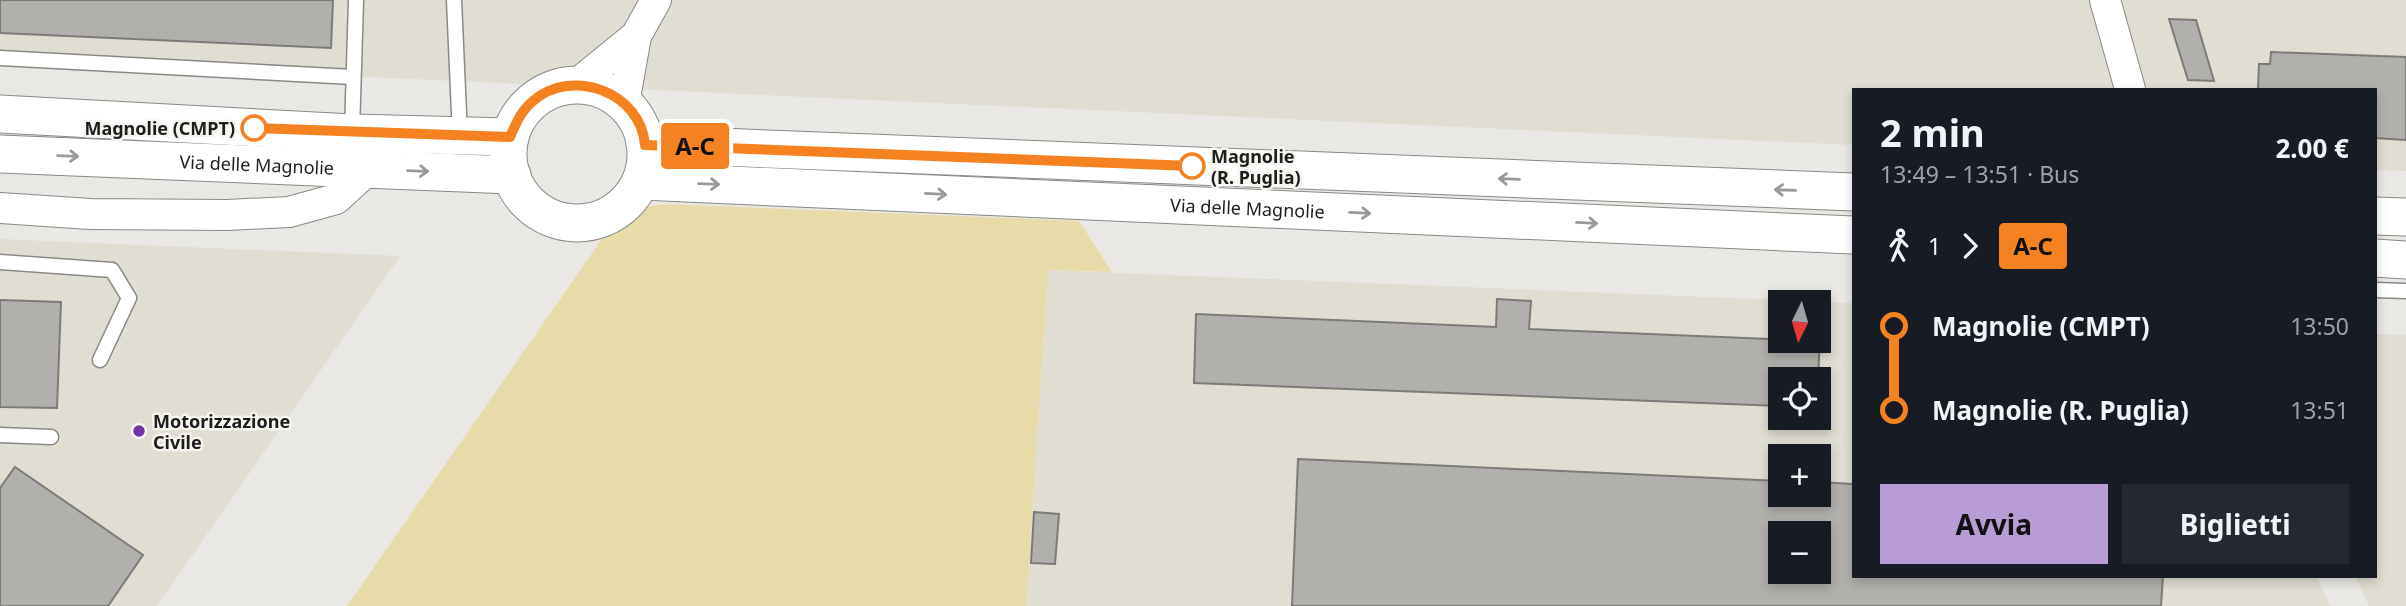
<!DOCTYPE html>
<html lang="it">
<head>
<meta charset="utf-8">
<style>
  body { margin:0; font-family:"Noto Sans",sans-serif; background:#242831; color:#f1f3f6; height:100vh; display:flex; flex-direction:column; font-size:26px; white-space:nowrap }
  * { box-sizing:border-box; margin:0 }
  p { font-size:23px; color:#9ea1a6 }
  .icon { flex:none; width:38px; height:38px; fill:none; stroke:currentColor; stroke-width:2; stroke-linecap:round; stroke-linejoin:round }
  .map { position:relative; flex:1; overflow:hidden }
  .details { position:absolute; left:1852px; top:88px; width:525px; height:490px; display:flex; flex-direction:column; background:#171b24; border-radius:0px; box-shadow:0 4px 10px #0003 }
  .details>* { flex:none }
  .badge { padding:0 14px; border-radius:5px; font-size:24px; line-height:46px }
  .needle { width:46px; rotate:185deg }
  .tools { position:absolute; left:1768px; top:290px; display:grid; gap:14px }
  .tools a { display:grid; place-items:center; width:63px; height:63px; border-radius:0px; background:#171b24; box-shadow:0 4px 10px #0003; font-size:35px }
  .map>.badge { position:absolute; translate:-50% -50%; box-shadow:0 0 0 4px #fff }
  .legs { display:flex; align-items:center; gap:10px; height:77px; padding:0 28px; font-size:23px }
  .legs p { margin-inline-start:auto }
  .head { display:flex; align-items:center; justify-content:space-between; height:119px; padding:0 28px }
  h1 { font-size:38px; font-weight:700; line-height:52px }
  .cta { display:flex; gap:14px; margin-top:auto; padding:14px 28px }
  .cta a { flex:1; height:80px; border-radius:0px; background:#b79dd3; color:#111; font-size:28px; font-weight:700; line-height:80px; text-align:center }
  .cta a+a { background:#242831; color:#f1f3f6 }
  ul { padding:0 28px; list-style:none }
  li { display:flex; align-items:center; gap:24px; height:84px; font-size:26px }
  li i { display:grid; place-items:center; width:10px; height:100%; margin:0 9px; background:currentColor }
  li i::after { content:''; width:18px; height:18px; margin:-9px; border:5px solid; border-radius:50%; background:#171b24 }
  li p { margin-inline-start:auto }
  li:first-child i { background:linear-gradient(#0000 50%,currentColor 0) }
  li:last-child i { background:linear-gradient(currentColor 50%,#0000 0) }
  .map>svg:first-child { display:block }
  .built { fill:#e0ddd2; fill-rule:evenodd }
  .green { fill:#e8dbaa }
  .building { fill:#b1b0ad; stroke:#7c7b78; stroke-width:2; fill-rule:evenodd }
  .lines { fill:none; stroke-linecap:round; stroke-linejoin:round }
  .service-casing { stroke:#898985; stroke-width:17 }
  .minor-casing { stroke:#898985; stroke-width:32 }
  .tertiary-casing { stroke:#898985; stroke-width:39 }
  .service { stroke:#fff; stroke-width:14 }
  .minor { stroke:#fff; stroke-width:30 }
  .tertiary { stroke:#fff; stroke-width:37 }
  .oneway { stroke:#9a9999 }
  .line-1-casing { stroke:#fff; stroke-width:16 }
  .line-1 { stroke:#f58220; stroke-width:10 }
  .stop-1-dot { fill:#fff; stroke:#f58220; stroke-width:3.5 }
  .poi-dot { fill:#7033a8; stroke:#f6f5f1; stroke-width:2.5 }
  .labels { text-anchor:middle; dominant-baseline:central; stroke-width:5; stroke-linejoin:round; paint-order:stroke }
  .stop-label { font-size:18px; font-weight:bold; fill:#1e1d1c; stroke:#f6f5f1; text-anchor:end }
  .street-label { font-size:18px; fill:#1e1d1c; stroke:#f6f5f1 }
  .poi-label { font-size:18px; font-weight:bold; fill:#1e1d1c; stroke:#f6f5f1; text-anchor:start }
</style>
</head>
<body>
<div class="map">
<svg width="2406" height="606" viewBox="0 0 2406 606">
  <rect width="100%" height="100%" fill="#e9e8e4"/>
  <path class="built" d="M0,0H2406V171L2375,170V89H1853V145L0,60Z
    M0,239L400,256L157,606H0Z
    M1048,270L1853,303V576H2316L2330,606H1026ZM1780,303H1818V341H1780ZM1780,380H1818V418H1780ZM1780,457H1818V495H1780ZM1780,534H1818V572H1780Z
    M2375,334L2406,335V606H2369L2355,576H2375Z"/>
  <path class="green" d="M664,204L1079,221L1112,272L1048,270L1026,606H347L606,233L631,219L641,208Z"/>
  <path class="building" d="M0,0H333L331,48L0,33Z
    M2169,19L2196,20L2214,81L2188,80Z
    M2271,52L2406,57V140L2375,138V89H2258L2259,64H2270Z
    M1497,299L1531,301L1529,329L1769,339L1771,300L1816,303H1780V341H1818V303H1828L1826,334H1820L1818,383V380H1780V406L1194,383L1196,314L1496,327Z
    M0,300L61,302L57,408L0,407Z
    M1298,459L1780,481V495H1818V482L1853,484V576H2163L2161,606H1292ZM1780,534H1818V572H1780Z
    M15,467L143,555L108,606H0V488Z
    M1034,512L1059,514L1055,564L1031,563Z"/>
  <g class="lines">
    <g class="service-casing">
      <path id="service" d="M454,0L460,136
        M0,58L353,77
        M352,132L356,0
        M0,262L112,270L129,298L100,360
        M2375,290L2406,291
        M0,435L51,437"/>
    </g>
    <g class="minor-casing">
      <path id="minor" d="M2105,0L2130,89
        M577,84L636,36
        M624,104L636,36L656,0
        M0,208L90,214L227,215L289,212L336,199L369,169"/>
    </g>
    <g class="tertiary-casing">
      <g id="tertiary">
        <circle cx="577" cy="154" r="69"/>
        <path d="M0,114L352,133L510,137"/>
        <path d="M645,144L1853,192"/>
        <path id="s1" d="M0,154L512,175"/>
        <path id="s2" d="M641,181L1853,235"/>
        <path d="M2375,216L2406,217"/>
        <path d="M2375,258L2406,260"/>
      </g>
    </g>
    <use href="#service" class="service"/>
    <use href="#minor" class="minor"/>
    <use href="#tertiary" class="tertiary"/>
  </g>
  <defs><path id="oneway-shaft" d="M-6 0H5M1.5-3L5.5 0L1.5 3" fill="none" stroke-width="1.6" stroke-linecap="round" stroke-linejoin="round" transform="scale(1.75)"/></defs>
  <g class="oneway">
    <use href="#oneway-shaft" transform="translate(68 156) rotate(2)"/>
    <use href="#oneway-shaft" transform="translate(418 171) rotate(2)"/>
    <use href="#oneway-shaft" transform="translate(1509 179) rotate(-178)"/>
    <use href="#oneway-shaft" transform="translate(709 184) rotate(2)"/>
    <use href="#oneway-shaft" transform="translate(1785 190) rotate(-178)"/>
    <use href="#oneway-shaft" transform="translate(936 194) rotate(3)"/>
    <use href="#oneway-shaft" transform="translate(1360 213) rotate(3)"/>
    <use href="#oneway-shaft" transform="translate(1587 223) rotate(3)"/>
  </g>
  <g class="lines">
    <g class="line-1-casing">
      <path id="line-1" d="M254,128L510,137C516,123 521,111 533,101C572,67 641,92 645,145L1192,166"/>
    </g>
    <use href="#line-1" class="line-1"/>
  </g>
  <g class="stop-1-dot">
    <circle cx="254" cy="128" r="12"/>
    <circle cx="1192" cy="166" r="12"/>
  </g>
  <circle class="poi-dot" cx="139" cy="431" r="7"/>
  <g class="labels">
    <g class="stop-label">
      <text x="235" y="128">Magnolie (CMPT)</text>
      <text x="1211" y="156" text-anchor="start">Magnolie<tspan x="1211" dy="21">(R. Puglia)</tspan></text>
    </g>
    <g class="street-label">
      <text stroke="none"><textPath href="#s1" startOffset="257">Via delle Magnolie</textPath></text>
      <text stroke="none"><textPath href="#s2" startOffset="607">Via delle Magnolie</textPath></text>
    </g>
    <g class="poi-label">
      <text x="153" y="421">Motorizzazione<tspan x="153" dy="21">Civile</tspan></text>
    </g>
  </g>
</svg>
<div class="tools">
<a><svg class="needle" viewBox="-14 -14 28 28"><path d="M0-13l5 13h-10z" fill="#e53935"/><path d="M0 13l5-13h-10z" fill="#9ea1a6"/></svg></a>
<a><svg class="icon" aria-label="locate" viewBox="0 0 24 24"><circle cx="12" cy="12" r="6"/><path d="M12 2v4M12 18v4M2 12h4M18 12h4"/></svg></a>
<a>+</a>
<a>−</a>
</div>
<b class="badge" style="left:695px;top:146px;background:#f58220;color:#111">A-C</b>
<section class="details">
<div class="head"><div><h1>2 min</h1><p>13:49 – 13:51 · Bus</p></div><b>2.00 €</b></div>
<div class="legs"><svg class="icon" aria-label="walk" viewBox="0 0 24 24"><circle cx="13" cy="4" r="2"/><path d="M13 8l-2 6 4 7M11 14l-3 7M7 12l3-4h3l4 4"/></svg>1<svg class="icon" aria-label="forward" viewBox="0 0 24 24"><path d="M9 5l7 7-7 7"/></svg><b class="badge" style="background:#f58220;color:#111">A-C</b></div>
<ul>
<li><i style="color:#f58220"></i><b>Magnolie (CMPT)</b><p>13:50</p></li>
<li><i style="color:#f58220"></i><b>Magnolie (R. Puglia)</b><p>13:51</p></li>
</ul>
<div class="cta"><a>Avvia</a><a>Biglietti</a></div>
</section>
</div>
</body>
</html>
